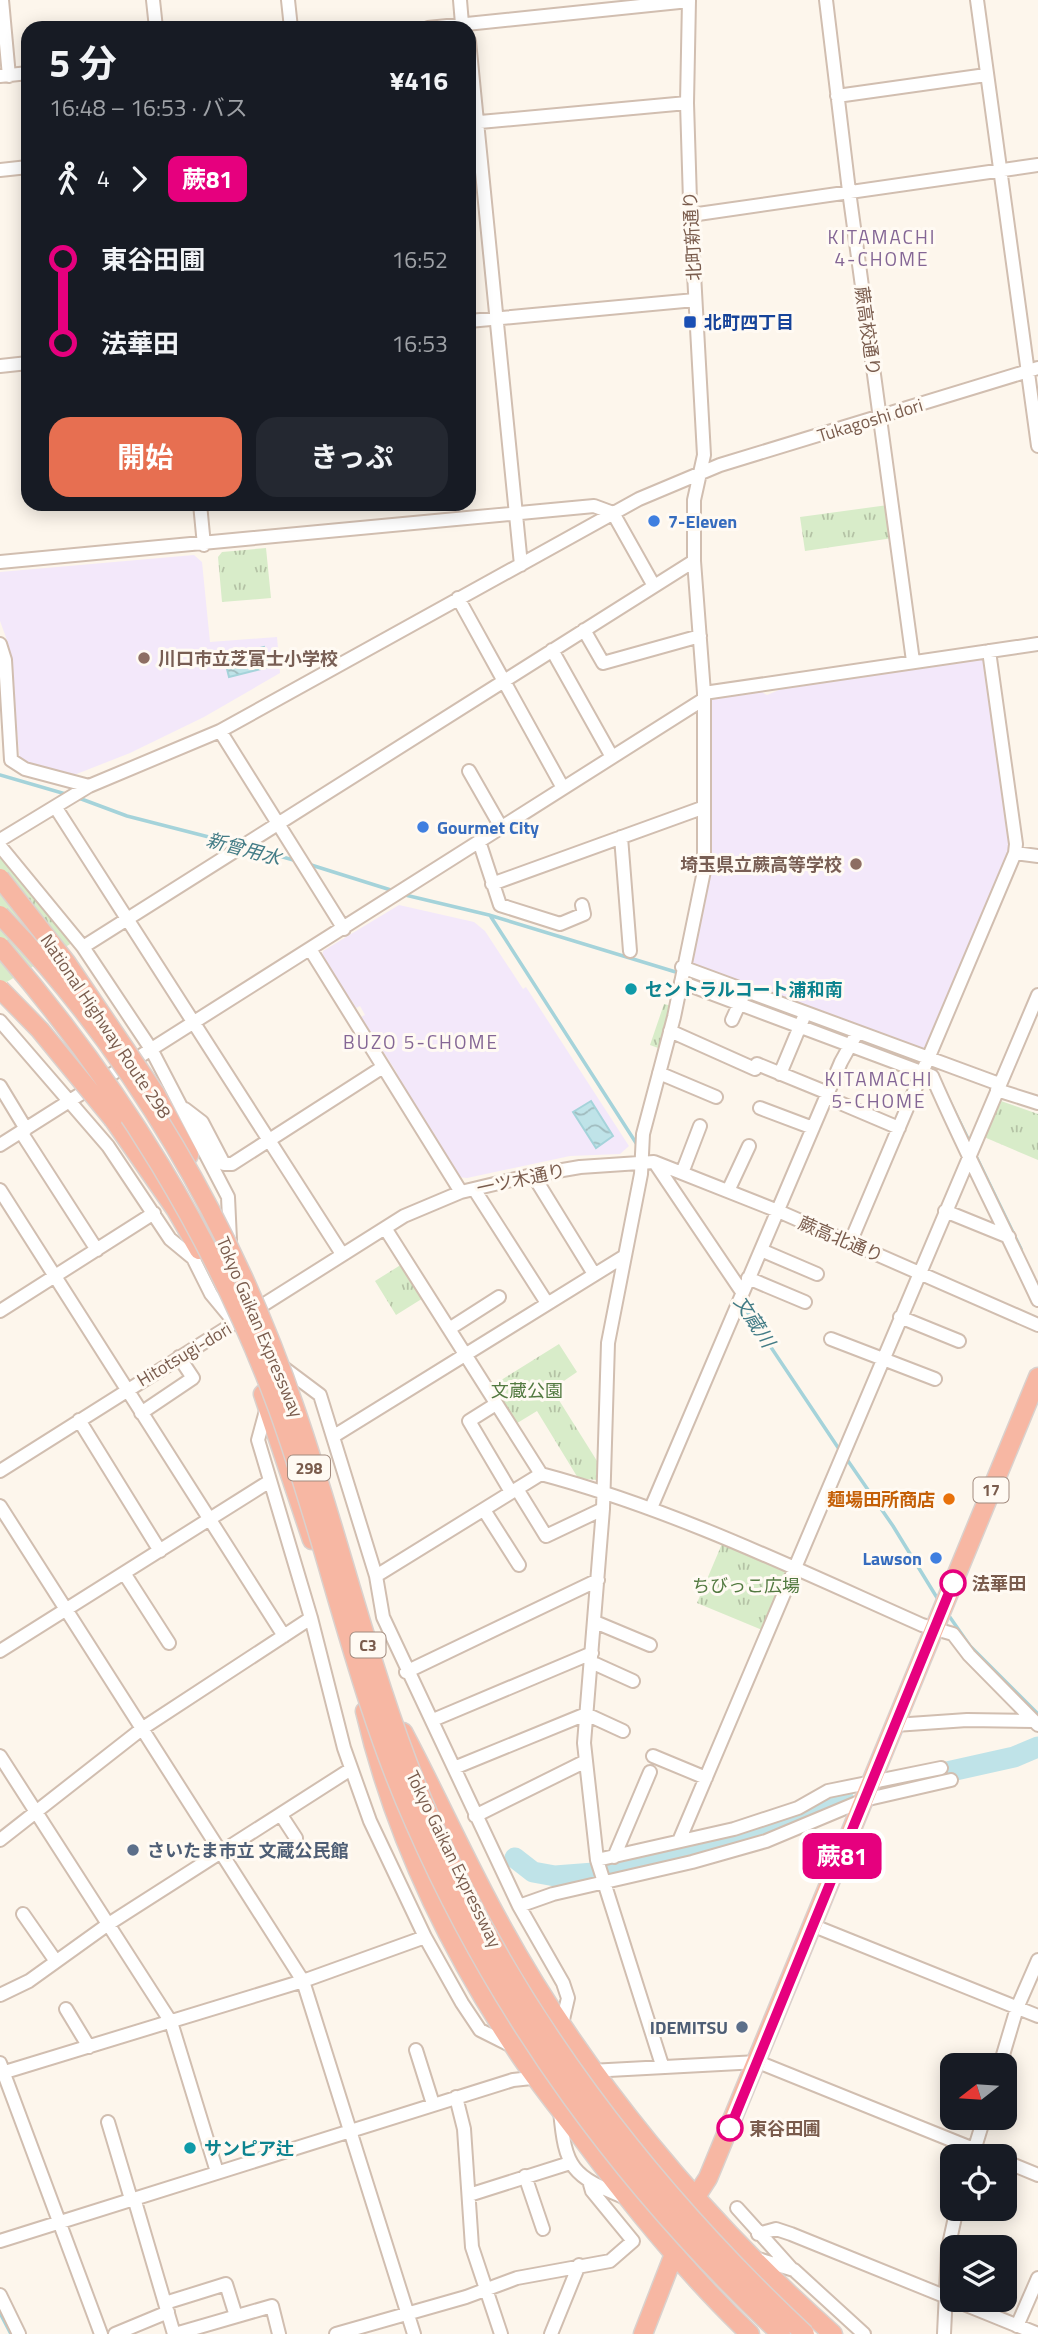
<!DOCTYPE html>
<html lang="ja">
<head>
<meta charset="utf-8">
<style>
  body { margin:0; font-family:"Titillium Web","Noto Sans JP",sans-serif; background:#242831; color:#f1f3f6; height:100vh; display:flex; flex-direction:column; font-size:26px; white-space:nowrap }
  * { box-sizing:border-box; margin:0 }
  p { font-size:23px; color:#9ea1a6 }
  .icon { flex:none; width:38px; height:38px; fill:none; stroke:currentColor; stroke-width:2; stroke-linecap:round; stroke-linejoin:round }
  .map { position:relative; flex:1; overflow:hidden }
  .details { position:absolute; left:21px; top:21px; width:455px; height:490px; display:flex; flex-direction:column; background:#171b24; border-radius:21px; box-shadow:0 4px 18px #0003 }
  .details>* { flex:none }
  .badge { padding:0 14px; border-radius:10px; font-size:24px; line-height:46px }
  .needle { width:46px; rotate:253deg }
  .buttons { position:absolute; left:940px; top:2053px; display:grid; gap:14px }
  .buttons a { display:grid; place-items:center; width:77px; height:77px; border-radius:14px; background:#171b24; box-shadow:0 4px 18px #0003; font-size:35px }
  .map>.badge { position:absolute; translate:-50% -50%; box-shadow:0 0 0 4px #fff }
  .legs { display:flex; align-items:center; gap:10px; height:77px; padding:0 28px; font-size:23px }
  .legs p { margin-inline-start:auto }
  .summary { display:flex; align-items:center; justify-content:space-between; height:119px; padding:0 28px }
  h1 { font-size:38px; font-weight:700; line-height:52px }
  .button { display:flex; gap:14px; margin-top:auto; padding:14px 28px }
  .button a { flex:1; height:80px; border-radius:21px; background:#e76f51; color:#fff; font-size:28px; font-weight:700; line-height:80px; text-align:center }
  .button a+a { background:#242831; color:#f1f3f6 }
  ul { padding:0 28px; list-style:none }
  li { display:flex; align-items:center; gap:24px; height:84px; font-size:26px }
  li i { display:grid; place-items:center; width:10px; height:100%; margin:0 9px; background:currentColor }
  li i::after { content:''; width:18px; height:18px; margin:-9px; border:5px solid; border-radius:50%; background:#171b24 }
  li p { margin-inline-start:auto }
  li:first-child i { background:linear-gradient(#0000 50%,currentColor 0) }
  li:last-child i { background:linear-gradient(currentColor 50%,#0000 0) }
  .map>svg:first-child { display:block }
  .education { fill:#f3e8fa }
  .grass { fill:url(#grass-tufts) }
  .water { fill:url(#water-waves); stroke:#a5d3da; stroke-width:2 }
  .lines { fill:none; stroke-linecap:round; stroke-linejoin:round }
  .stream { stroke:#a5d3da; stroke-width:3.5 }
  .river { stroke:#bfe3e8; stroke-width:21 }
  .minor-casing { stroke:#d1beb0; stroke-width:16 }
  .highway-casing { stroke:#dad1cd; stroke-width:21 }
  .minor { stroke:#fff; stroke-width:12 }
  .highway { stroke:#f7b7a3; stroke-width:18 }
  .highway-bridge-casing { stroke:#dad1cd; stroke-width:21; stroke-linecap:butt }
  .highway-bridge { stroke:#f7b7a3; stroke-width:18 }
  .line-1-casing { stroke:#fff; stroke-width:16 }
  .line-1 { stroke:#e6007e; stroke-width:10 }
  .transit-dot { fill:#1a4fb4; stroke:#fffaf3; stroke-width:2.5 }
  .shop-dot { fill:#3f7fe0; stroke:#fffaf3; stroke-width:2.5 }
  .education-dot { fill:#8d6e63; stroke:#fffaf3; stroke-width:2.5 }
  .culture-dot { fill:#0f9aa8; stroke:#fffaf3; stroke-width:2.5 }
  .food-dot { fill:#e8710a; stroke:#fffaf3; stroke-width:2.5 }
  .stop-1-dot { fill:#fff; stroke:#e6007e; stroke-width:3.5 }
  .service-dot { fill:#5c6f8a; stroke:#fffaf3; stroke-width:2.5 }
  .labels { text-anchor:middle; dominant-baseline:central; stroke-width:6; stroke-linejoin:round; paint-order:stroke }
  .shield { fill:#fffaf3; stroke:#a28b7f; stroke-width:2 }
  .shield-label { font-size:16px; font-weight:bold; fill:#7a5c4d }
  .street-label { font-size:18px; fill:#7a5c4d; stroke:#fffaf3 }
  .transit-label { font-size:18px; font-weight:bold; fill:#164399; stroke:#fffaf3; text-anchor:start }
  .shop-label { font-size:18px; font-weight:bold; fill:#366cbe; stroke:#fffaf3; text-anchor:start }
  .education-label { font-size:18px; font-weight:bold; fill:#785e54; stroke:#fffaf3; text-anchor:start }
  .culture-label { font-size:18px; font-weight:bold; fill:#0d838f; stroke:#fffaf3; text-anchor:start }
  .park-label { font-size:18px; fill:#537a41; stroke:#fffaf3 }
  .food-label { font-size:18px; font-weight:bold; fill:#c56008; stroke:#fffaf3; text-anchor:end }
  .stop-label { font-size:18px; font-weight:bold; fill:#7a5c4d; stroke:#fffaf3; text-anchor:start }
  .service-label { font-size:18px; font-weight:bold; fill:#4e5e75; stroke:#fffaf3; text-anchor:start }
  .neighbourhood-label { font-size:19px; letter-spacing:2px; fill:#846695; stroke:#fffaf3 }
  .water-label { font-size:19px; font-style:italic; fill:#437c86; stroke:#fffaf3 }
</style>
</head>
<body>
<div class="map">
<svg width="1038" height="2334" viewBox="0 0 1038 2334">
  <defs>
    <pattern id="grass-tufts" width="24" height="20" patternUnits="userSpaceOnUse" patternTransform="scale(1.75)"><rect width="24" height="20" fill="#d8ecc9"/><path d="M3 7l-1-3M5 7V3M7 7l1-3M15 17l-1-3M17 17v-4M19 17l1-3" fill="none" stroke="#b4c2a5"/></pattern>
    <pattern id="water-waves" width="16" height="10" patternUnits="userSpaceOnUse" patternTransform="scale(1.75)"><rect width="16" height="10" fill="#bfe3e8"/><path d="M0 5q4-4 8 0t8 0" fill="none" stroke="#a0bbbe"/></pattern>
  </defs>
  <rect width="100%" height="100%" fill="#fdf6ec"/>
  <path class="education" d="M194,555L202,562L210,642L277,637L280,673L204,717L130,753L74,775L20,761L8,643L0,621V572Z
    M985,659L1012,848L928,1049L919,1052L693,969L689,960L708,880L710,702L714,697L760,691L767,695L784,688Z
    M399,905L474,922L485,931L523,989L526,987L629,1146L620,1154L570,1156L467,1178L458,1177L394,1076L397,1073L361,1017L365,1015L360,1006L356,1008L352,1001L348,1003L322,958L323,951Z"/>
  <path class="grass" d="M888,505L893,538L805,551L800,517Z
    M266,548L271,598L222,602L218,557L222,552Z
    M0,846L77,940L0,986Z
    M664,1004L672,1006L661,1049L650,1045Z
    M1001,1101L1038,1114V1160L984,1137Z
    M407,1261L428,1295L396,1315L375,1281Z
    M559,1344L577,1372L552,1389L597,1461V1480L578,1478L537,1411L514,1425L490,1387Z
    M724,1539L794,1568L767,1632L697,1603Z"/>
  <path class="water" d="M264,647L269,667L229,677L224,657Z
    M591,1101L613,1136L596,1148L573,1112Z"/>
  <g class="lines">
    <path class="stream" d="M0,775L69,795
      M76,797L127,816L240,845
      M247,847L297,861
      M308,864L394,891
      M401,894L489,915L679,973
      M491,917L638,1146
      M686,976L849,1038
      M856,1041L901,1058
      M935,1071L971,1145
      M974,1152L1021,1249
      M742,1304L841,1452
      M846,1458L893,1526L939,1601
      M947,1613L970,1646L1038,1714
      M0,2313L11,2334"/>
    <path class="river" d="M893,1784L1014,1757L1038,1747
      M515,1858L533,1872L555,1876L594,1873L689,1852L843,1798"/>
    <g class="minor-casing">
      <path id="minor" d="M2,0L9,76
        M153,0L156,28
        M288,0L291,28
        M460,0L462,24
        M826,0L849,191L913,661
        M977,0L1038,446
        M428,28L689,1
        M469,41L521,565
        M0,76L28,73
        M837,96L986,75
        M469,123L687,103
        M0,170L28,167
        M691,215L1038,165
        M469,321L695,300
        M0,366L28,363
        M200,504L204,545
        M0,562L594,506L613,513L654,586
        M458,598L563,788
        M584,630L603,663L700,636
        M0,644L5,660L11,760L25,769L89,786
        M552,650L612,757
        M704,693L1038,644
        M220,731L344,929
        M469,771L501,827
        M56,808L342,1254
        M621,837L630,951
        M0,840L89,786L220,731L639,499L720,465L1038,368
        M479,841L500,905L560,924L584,914L582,905
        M0,846L83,947L151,1049L228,1197L230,1240
        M1015,853L1038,856
        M492,884L702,808
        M83,947L694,561
        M310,949L461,1192
        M682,967L999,1084
        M681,982L932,1076C965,1152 1003,1225 1038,1300
        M732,1020L742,998
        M0,1021L108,1146L170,1239L193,1258L211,1294L235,1323
        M670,1031L755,1069
        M757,1064L828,1093
        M659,1073L716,1097
        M780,1074L803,1019
        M0,1086L26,1129
        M997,1090L1038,1103
        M826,1097L899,1128
        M760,1108L813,1128
        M185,1109L202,1122L224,1164H232L383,1067
        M21,1132L97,1250
        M0,1145L704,699
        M655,1163L742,1292
        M682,1173L700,1126
        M533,1175L594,1274
        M474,1189L547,1303
        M0,1190L284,1636
        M728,1191L749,1146
        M945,1211L1009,1237
        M385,1228L541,1474
        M850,1243L1015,853L1016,844L989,651
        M761,1250L817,1274
        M748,1278L805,1302
        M0,1311L154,1213
        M900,1317L959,1341
        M449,1329L499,1297
        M831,1339L935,1379
        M280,1365L320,1395L376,1576L383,1617L519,1906L563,1983L568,1998L562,2024
        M496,1404L469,1421L511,1492
        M267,1407L258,1440L311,1618L344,1748L370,1821L425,1937L462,2003L480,2030L514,2047
        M141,1413L193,1378L179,1357
        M79,1420L160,1551
        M334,1436L623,1257
        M0,1471L404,1216L461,1192L528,1176L580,1167L654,1162L778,1211L1038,1325
        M517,1489L546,1536L603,1509
        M0,1506L303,1981L414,2334
        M651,1508L841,1062L857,1033
        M484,1510L519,1565
        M124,1573L169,1643
        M376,1576L541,1474C673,1509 798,1570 922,1625L953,1634L969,1655L1038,1725
        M595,1622L650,1645
        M0,1651L270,1481
        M591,1662L633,1681
        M406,1672L598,1580
        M433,1720L592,1653
        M895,1725L967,1720L1033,1721
        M0,1756L171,2022L217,2172
        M653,1756L706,1778
        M454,1768L586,1714L623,1731
        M281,1815L296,1838
        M475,1816L586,1761
        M0,1840L143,1728L311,1618
        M679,1841L1038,995
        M614,1857L650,1772
        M597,1860L734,1829L798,1808L828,1791L941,1768
        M519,1906L553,1894L692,1862L766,1841L864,1800L951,1780
        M23,1914L55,1960
        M814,1926L1038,2016
        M0,1995L29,1981L107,1925L351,1769
        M66,2009L89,2047
        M416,2050L433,2104
        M0,2063L101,2334
        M662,2065L597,1860L584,1743L603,1509L608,1343L641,1174L643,1134L674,1017L704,871V693L694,561V500L704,455L690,201L687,103L689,0
        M1000,2065L1017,2008L1038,1960
        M590,2071L758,2062L991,2156
        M5,2072L303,1981L425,1937
        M456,2097L464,2129L472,2247L501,2334
        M560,2110C565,2169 572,2176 626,2198
        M108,2122L131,2199
        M973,2154L984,2118
        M1004,2161L1038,2175
        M525,2176L543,2229
        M469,2195L570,2163
        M134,2198L174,2334
        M737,2208L791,2268
        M758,2234L776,2229L791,2234L1038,2334
        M0,2241L513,2080L541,2077
        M755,2258L794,2270L864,2334
        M0,2295L19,2334
        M165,2303L226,2284L236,2316
        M1017,2326L1038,2278
        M115,2334L168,2312
        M175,2334L272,2306L279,2334
        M336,2334L466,2297L517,2278L610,2261L633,2241L592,2191L590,2184
        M551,2334L579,2265
        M944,2334L948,2249L957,2208"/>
    </g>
    <g class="highway-casing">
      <path id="highway" d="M155,1093L189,1155
        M113,1119L176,1210L199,1250
        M263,1394L312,1540
        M365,1711C393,1831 447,1945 515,2048C535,2079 559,2108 581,2137C632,2206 688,2275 750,2334
        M403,1732C437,1796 466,1862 501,1925C583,2075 705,2221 833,2334
        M643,2334L697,2195L708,2178L1038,1377"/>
    </g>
    <use href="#minor" class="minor"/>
    <use href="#highway" class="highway"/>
    <g class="highway-bridge-casing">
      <path id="highway-bridge" d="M0,878L66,962L155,1093
        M0,915C133,1052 235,1230 296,1411C342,1544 372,1683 428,1813C513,2012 648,2187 805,2334
        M0,946C121,1087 213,1234 278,1409C328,1546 355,1690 415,1824C500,2018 626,2190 781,2334
        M0,989L40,1030L113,1119"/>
    </g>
    <use href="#highway-bridge" class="highway-bridge"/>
  </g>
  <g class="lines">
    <g class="line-1-casing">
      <path id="line-1" d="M730,2128L953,1583"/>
    </g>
    <use href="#line-1" class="line-1"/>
  </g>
  <rect class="transit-dot" x="683" y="315" width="14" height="14" rx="3.5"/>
  <g class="shop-dot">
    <circle cx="654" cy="521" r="7"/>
    <circle cx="423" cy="827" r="7"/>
    <circle cx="936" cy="1558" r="7"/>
  </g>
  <g class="education-dot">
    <circle cx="144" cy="658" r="7"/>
    <circle cx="856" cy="864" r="7"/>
  </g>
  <g class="culture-dot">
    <circle cx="631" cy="989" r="7"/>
    <circle cx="190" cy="2148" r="7"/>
  </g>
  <circle class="food-dot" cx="949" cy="1499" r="7"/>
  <g class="stop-1-dot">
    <circle cx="953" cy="1583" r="12"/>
    <circle cx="730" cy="2128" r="12"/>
  </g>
  <g class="service-dot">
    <circle cx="133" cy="1850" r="7"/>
    <circle cx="742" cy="2027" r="7"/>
  </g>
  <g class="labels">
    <g class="shield">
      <rect x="288" y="1455.5" width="42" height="25" rx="5"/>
      <rect x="973.5" y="1477.5" width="35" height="25" rx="5"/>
      <rect x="350.5" y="1632.5" width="35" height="25" rx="5"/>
    </g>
    <g class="shield-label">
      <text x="309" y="1468">298</text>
      <text x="991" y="1490">17</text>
      <text x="368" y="1645">C3</text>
    </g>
    <g class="street-label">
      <text transform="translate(692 236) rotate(-93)">北町新通り</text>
      <text transform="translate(868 331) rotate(82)">蕨高校通り</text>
      <text transform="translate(870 420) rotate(-17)">Tukagoshi dori</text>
      <text transform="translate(106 1026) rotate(56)">National Highway Route 298</text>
      <text transform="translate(521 1179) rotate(-12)">一ツ木通り</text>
      <text transform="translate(841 1239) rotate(23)">蕨高北通り</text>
      <text transform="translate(260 1327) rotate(67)">Tokyo Gaikan Expressway</text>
      <text transform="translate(184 1354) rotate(-31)">Hitotsugi-dori</text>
      <text transform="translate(454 1859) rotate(64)">Tokyo Gaikan Expressway</text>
    </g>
    <g class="transit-label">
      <text x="704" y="322">北町四丁目</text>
    </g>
    <g class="shop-label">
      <text x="668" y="521">7-Eleven</text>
      <text x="437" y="827">Gourmet City</text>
      <text x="922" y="1558" text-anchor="end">Lawson</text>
    </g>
    <g class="education-label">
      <text x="158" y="658">川口市立芝富士小学校</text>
      <text x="842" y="864" text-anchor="end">埼玉県立蕨高等学校</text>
    </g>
    <g class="culture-label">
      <text x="645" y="989">セントラルコート浦和南</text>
      <text x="204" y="2148">サンピア辻</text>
    </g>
    <g class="park-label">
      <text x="527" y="1390">文蔵公園</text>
      <text x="746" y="1585">ちびっこ広場</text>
    </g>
    <g class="food-label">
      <text x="935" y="1499">麺場田所商店</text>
    </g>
    <g class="stop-label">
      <text x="972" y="1583">法華田</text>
      <text x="749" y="2128">東谷田圃</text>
    </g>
    <g class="service-label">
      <text x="147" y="1850">さいたま市立 文蔵公民館</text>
      <text x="728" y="2027" text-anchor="end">IDEMITSU</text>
    </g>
    <g class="neighbourhood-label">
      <text x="882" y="236">KITAMACHI<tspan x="882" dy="22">4-CHOME</tspan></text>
      <text x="421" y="1041">BUZO 5-CHOME</text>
      <text x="879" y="1078">KITAMACHI<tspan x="879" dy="22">5-CHOME</tspan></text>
    </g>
    <g class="water-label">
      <text transform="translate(244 848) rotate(15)">新曾用水</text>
      <text transform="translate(755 1321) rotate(57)">文蔵川</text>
    </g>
  </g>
</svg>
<div class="buttons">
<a><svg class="needle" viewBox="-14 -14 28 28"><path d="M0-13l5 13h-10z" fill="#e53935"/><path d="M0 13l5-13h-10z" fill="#9ea1a6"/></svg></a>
<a><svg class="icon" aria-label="locate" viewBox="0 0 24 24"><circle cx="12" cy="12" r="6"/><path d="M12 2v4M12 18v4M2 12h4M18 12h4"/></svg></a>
<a><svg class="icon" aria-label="layers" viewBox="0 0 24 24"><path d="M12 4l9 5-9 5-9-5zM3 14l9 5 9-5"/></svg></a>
</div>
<b class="badge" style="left:842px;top:1856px;background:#e6007e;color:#fff">蕨81</b>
<section class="details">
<div class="summary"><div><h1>5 分</h1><p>16:48 – 16:53 · バス</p></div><b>¥416</b></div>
<div class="legs"><svg class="icon" aria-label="walk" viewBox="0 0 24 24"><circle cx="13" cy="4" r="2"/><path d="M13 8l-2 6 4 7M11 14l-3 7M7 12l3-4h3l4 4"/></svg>4<svg class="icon" aria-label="forward" viewBox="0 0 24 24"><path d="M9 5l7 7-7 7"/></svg><b class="badge" style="background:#e6007e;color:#fff">蕨81</b></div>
<ul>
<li><i style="color:#e6007e"></i><b>東谷田圃</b><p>16:52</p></li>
<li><i style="color:#e6007e"></i><b>法華田</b><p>16:53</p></li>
</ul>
<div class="button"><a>開始</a><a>きっぷ</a></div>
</section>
</div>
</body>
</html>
